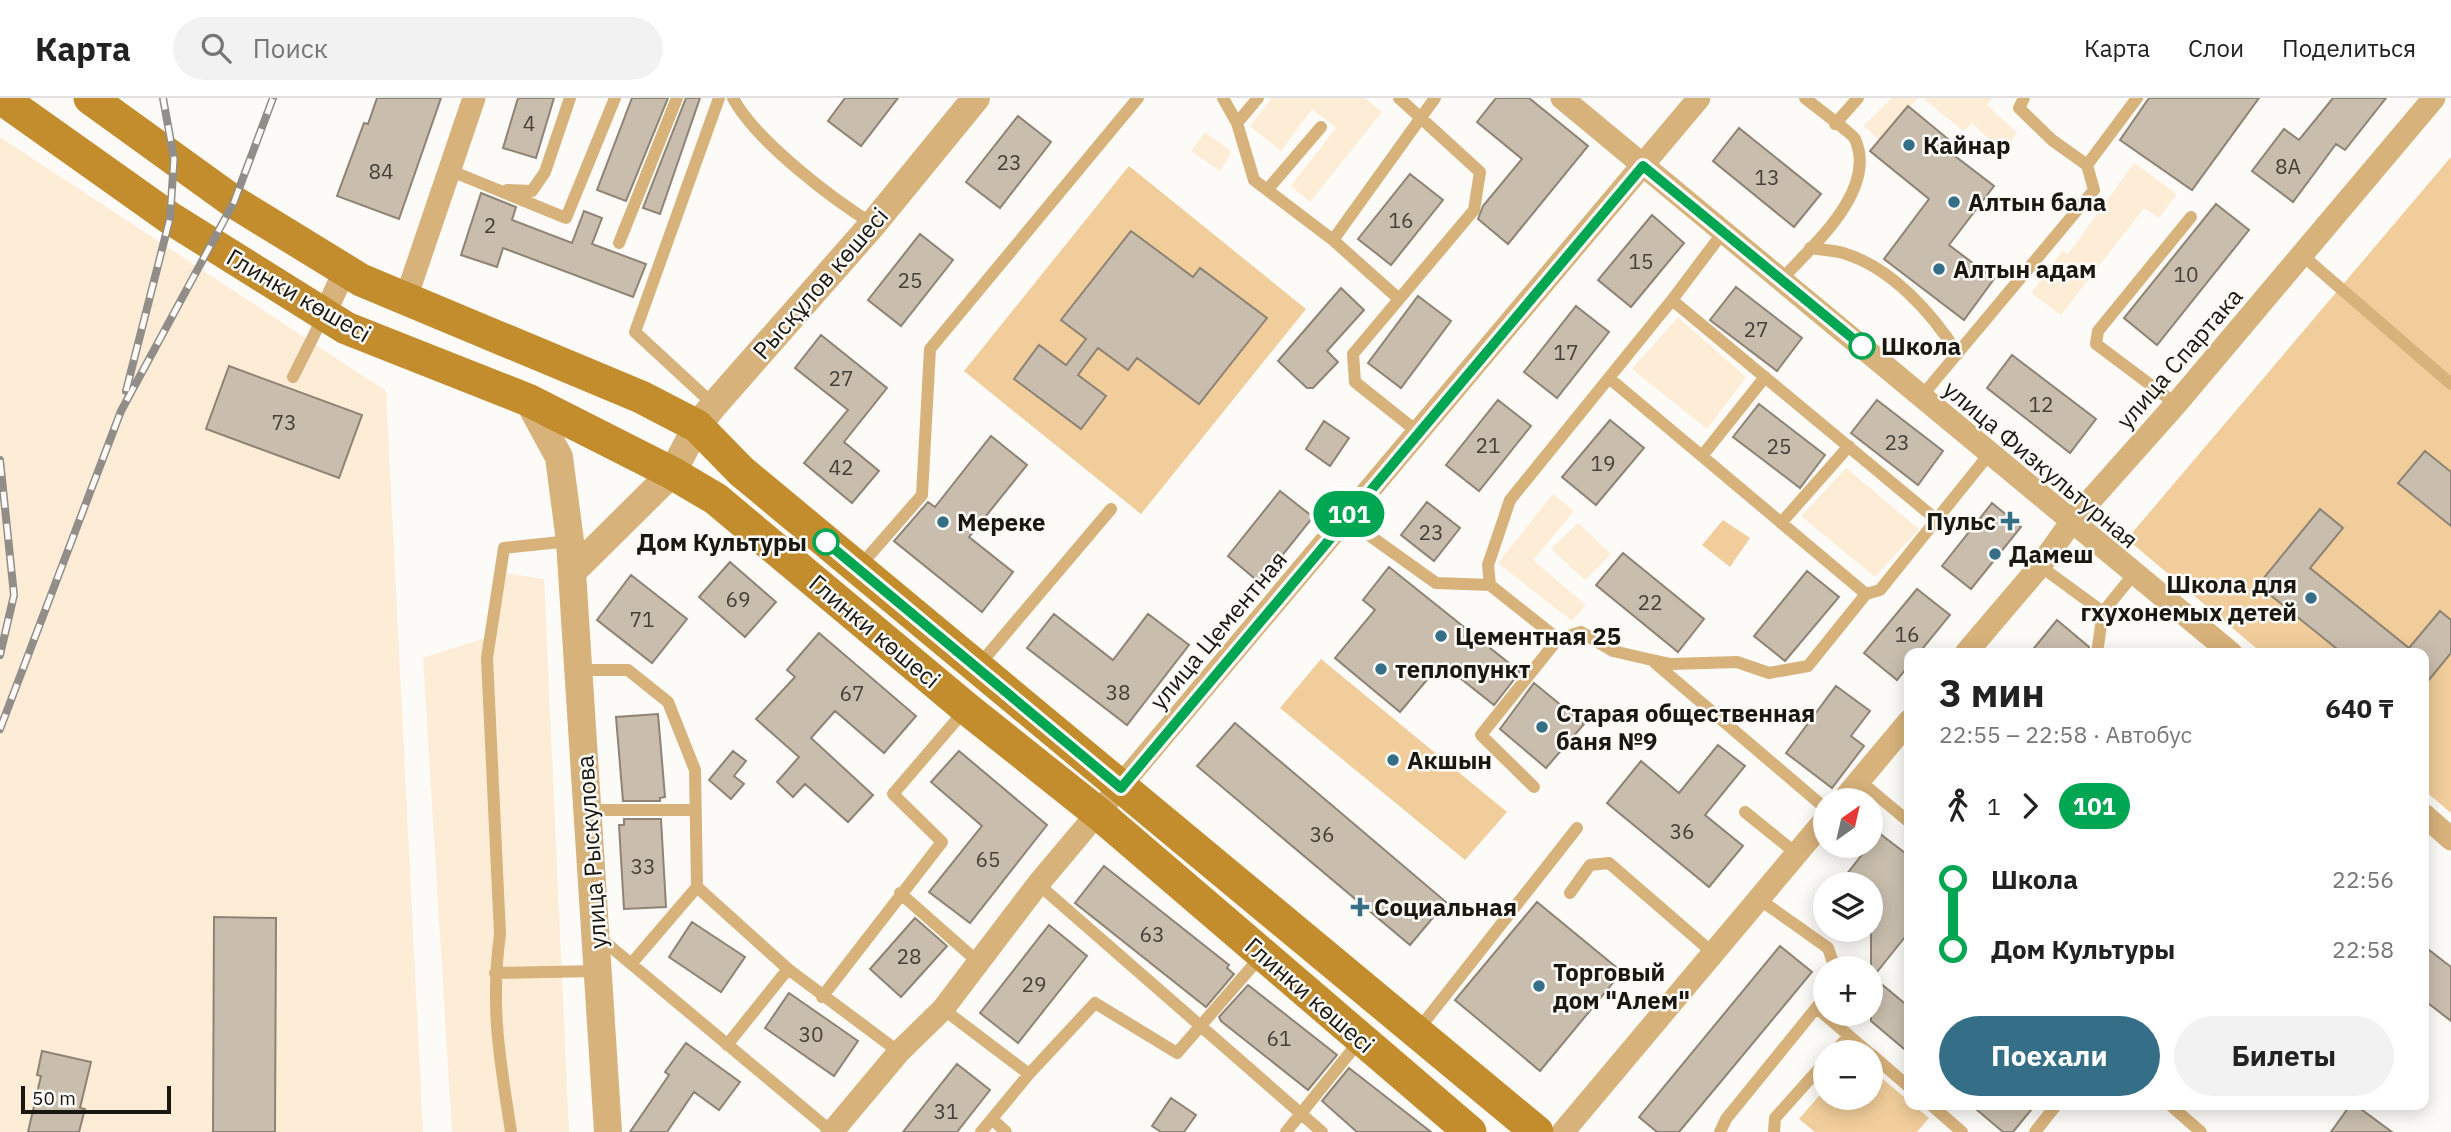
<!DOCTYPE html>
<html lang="ru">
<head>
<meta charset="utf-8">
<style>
  body { margin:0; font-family:"IBM Plex Sans",sans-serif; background:#f2f2f2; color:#222; height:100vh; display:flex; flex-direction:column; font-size:26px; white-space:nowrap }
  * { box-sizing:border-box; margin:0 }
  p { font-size:23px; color:#767676 }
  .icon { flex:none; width:38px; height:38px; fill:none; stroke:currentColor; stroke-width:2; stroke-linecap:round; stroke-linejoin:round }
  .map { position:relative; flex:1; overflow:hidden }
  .side { position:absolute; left:1904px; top:550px; width:525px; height:462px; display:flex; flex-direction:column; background:#fff; border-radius:14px; box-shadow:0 4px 18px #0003 }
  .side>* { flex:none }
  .badge { padding:0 14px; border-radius:23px; font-size:24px; line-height:46px }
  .needle { width:46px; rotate:34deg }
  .controls { position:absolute; left:1813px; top:690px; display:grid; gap:14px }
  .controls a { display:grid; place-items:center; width:70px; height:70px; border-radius:50%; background:#fff; box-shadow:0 4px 18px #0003; font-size:35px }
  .scale { position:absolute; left:21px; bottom:18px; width:150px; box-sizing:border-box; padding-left:7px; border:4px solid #1a1610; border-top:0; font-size:19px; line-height:24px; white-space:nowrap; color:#1a1610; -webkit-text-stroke:5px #fdfbf8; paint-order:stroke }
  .map>.badge { position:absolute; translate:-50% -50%; box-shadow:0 0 0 4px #fff }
  .legs { display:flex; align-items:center; gap:10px; height:77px; padding:0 35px; font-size:23px }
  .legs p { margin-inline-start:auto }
  .summary { display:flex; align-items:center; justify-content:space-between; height:119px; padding:0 35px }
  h1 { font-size:38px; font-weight:700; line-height:52px }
  .button { display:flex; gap:14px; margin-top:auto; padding:14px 35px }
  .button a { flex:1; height:80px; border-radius:42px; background:#346f87; color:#fff; font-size:28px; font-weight:700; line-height:80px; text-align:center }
  .button a+a { background:#f2f2f2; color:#222 }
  ul { padding:0 35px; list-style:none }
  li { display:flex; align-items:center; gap:24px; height:70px; font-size:26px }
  li i { display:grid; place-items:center; width:10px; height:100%; margin:0 9px; background:currentColor }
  li i::after { content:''; width:18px; height:18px; margin:-9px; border:5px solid; border-radius:50%; background:#fff }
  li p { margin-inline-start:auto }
  li:first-child i { background:linear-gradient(#0000 50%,currentColor 0) }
  li:last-child i { background:linear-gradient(currentColor 50%,#0000 0) }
  header { display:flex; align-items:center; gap:42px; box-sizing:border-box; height:98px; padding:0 35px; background:#fff; border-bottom:2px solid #e0e0e0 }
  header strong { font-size:33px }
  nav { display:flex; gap:38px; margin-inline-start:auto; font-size:24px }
  .search { width:490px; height:63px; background:#f2f2f2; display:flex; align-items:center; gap:18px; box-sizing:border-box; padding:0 24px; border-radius:38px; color:#767676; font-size:26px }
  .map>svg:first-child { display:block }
  .built { fill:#feedd6 }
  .green { fill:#f0cd9a }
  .building { fill:#c9beae; stroke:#8e8374; stroke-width:2 }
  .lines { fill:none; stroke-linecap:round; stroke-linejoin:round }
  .service { stroke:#d7b27b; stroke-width:12 }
  .minor { stroke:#d7b27b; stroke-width:23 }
  .tertiary { stroke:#d7b27b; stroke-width:28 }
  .secondary { stroke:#c38c2c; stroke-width:33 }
  .rail-casing { stroke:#918e8a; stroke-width:8 }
  .rail { stroke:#fdfbf8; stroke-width:5; stroke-dasharray:16; stroke-linecap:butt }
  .line-1-casing { stroke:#fff; stroke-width:16 }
  .line-1 { stroke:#00a651; stroke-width:10 }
  .poi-dot { fill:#346f87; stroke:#fdfbf8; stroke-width:2.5 }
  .stop-1-dot { fill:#fff; stroke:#00a651; stroke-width:3.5 }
  .labels { text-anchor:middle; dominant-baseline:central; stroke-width:5; stroke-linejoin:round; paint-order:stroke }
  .number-label { font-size:21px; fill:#464038 }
  .poi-label { font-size:24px; font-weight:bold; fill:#1a1610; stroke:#fdfbf8; text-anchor:start }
  .street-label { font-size:24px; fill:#1a1610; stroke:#fdfbf8 }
  .stop-label { font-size:24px; font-weight:bold; fill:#1a1610; stroke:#fdfbf8; text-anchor:start }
</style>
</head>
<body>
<header>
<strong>Карта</strong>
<div class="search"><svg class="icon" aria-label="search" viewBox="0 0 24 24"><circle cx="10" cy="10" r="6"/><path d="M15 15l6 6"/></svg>Поиск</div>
<nav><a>Карта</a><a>Слои</a><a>Поделиться</a></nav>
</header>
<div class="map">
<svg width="2451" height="1034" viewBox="0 0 2451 1034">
  <rect width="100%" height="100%" fill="#fdfbf8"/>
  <path class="built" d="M1272,0H1365L1382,14L1310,104L1291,88L1336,30L1312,11L1281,53L1250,28Z
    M1892,0H1918L1880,42L1863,28Z
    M1923,0H1992L1987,7L2017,35L2003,54L1972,25L1963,33Z
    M1205,34L1232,54L1220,73L1191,53Z
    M0,39L386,293L423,1034H0Z
    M2134,65L2177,96L2159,120L2144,110L2061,217L2031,195L2062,153L2068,156Z
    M1678,219L1746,279L1707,331L1632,271Z
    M1846,370L1919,431L1875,479L1801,418Z
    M1553,396L1574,413L1533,462L1586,507L1572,523L1498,465Z
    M1578,425L1611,456L1585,482L1551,451Z
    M497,474L544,481L569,1034H452L423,560L485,540Z"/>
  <path class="green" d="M2451,59V715L2424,692V555H2262L2127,441Z
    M1129,68L1306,211L1141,416L964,273Z
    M1723,422L1750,440L1730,469L1702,447Z
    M1321,561L1507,714L1465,762L1280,610Z
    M1871,971L1929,1020L1917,1034H1815L1799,1021L1825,991V999H1871Z"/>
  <path class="building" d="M377,0H441L399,121L337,98L364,25L368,26Z
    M518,0H554L536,60L503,50Z
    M632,0H668L626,103L597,92Z
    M686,0H700L660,116L643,110Z
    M845,0H898L861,48L828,23Z
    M1496,0H1529L1588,48L1508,146L1478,121L1483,108L1522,61L1477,24Z
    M2149,0H2259L2192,92L2120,42Z
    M2333,0H2386L2345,52L2336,46L2293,104L2252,73L2284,31L2299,42Z
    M1908,8L1948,41L1942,48L1994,88L1949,147L1994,181L1964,222L1884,161L1929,101L1870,53Z
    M1018,18L1051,44L1000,110L966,84Z
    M1739,30L1821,96L1794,129L1713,63Z
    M1410,76L1443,102L1391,167L1358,141Z
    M481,95L516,109L512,122L572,145L584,113L602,120L592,146L646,166L633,199L503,150L497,169L461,157Z
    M2216,106L2249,132L2157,247L2124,220Z
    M1652,117L1684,145L1631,209L1598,182Z
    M1131,133L1193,179L1200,170L1267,220L1199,306L1137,260L1128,272L1098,250L1078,277L1106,298L1081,331L1014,281L1039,247L1066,267L1086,241L1061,222Z
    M920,136L953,162L901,228L868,202Z
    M1736,189L1802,240L1777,273L1710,222Z
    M1341,190L1364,212L1327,253L1338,264L1313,290H1307L1278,263Z
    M1418,198L1451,223L1401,290L1368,265Z
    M1576,208L1609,234L1557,300L1524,274Z
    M821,237L887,290L844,344L879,373L852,405L804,365L848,312L795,270Z
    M2012,257L2096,321L2070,355L1987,290Z
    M229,268L362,317L339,380L206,331Z
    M1498,302L1531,328L1479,393L1446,367Z
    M1877,302L1943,353L1918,387L1851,335Z
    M1759,306L1825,357L1800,390L1733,339Z
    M1610,322L1644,350L1596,407L1562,379Z
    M1324,323L1349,340L1330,368L1306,351Z
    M991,338L1027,367L969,439L1013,474L982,514L894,443L928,404L935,409Z
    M2425,353L2451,374V428L2398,385Z
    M1280,393L1313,419L1260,485L1228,458Z
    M1427,404L1460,430L1434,463L1401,437Z
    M1992,405L2021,429L1971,491L1942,468Z
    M2320,411L2343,430L2310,470L2409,550L2440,513L2451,522V555L2424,588V555H2342L2258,487Z
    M1623,455L1704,521L1678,554L1596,487Z
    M730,464L776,504L745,539L699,499Z
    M1389,469L1520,574L1494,607L1441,565L1400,614L1335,560L1375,512L1363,502Z
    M1807,473L1839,499L1785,563L1754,538Z
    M631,477L687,521L652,565L597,522Z
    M1917,491L1950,517L1919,555H1909V567L1897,582L1864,555Z
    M1054,516L1113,562L1148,516L1189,547L1127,627L1027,550Z
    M2057,522L2089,549L2088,555H2030Z
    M819,535L916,618L884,655L835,613L811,640L873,697L848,724L805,686L793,699L777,684L799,659L756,621L795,579L787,572Z
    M1534,585L1584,626L1546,670L1500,631Z
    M1836,588L1870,613L1851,638L1864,648L1832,690L1786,655Z
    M658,616L665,699L660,700V703H623L616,619Z
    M1235,625L1446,804L1410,847L1197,668Z
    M1718,647L1745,668L1705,717L1743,748L1709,789L1607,705L1641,663L1679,695Z
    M733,653L746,663L734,678L744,686L731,701L709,682Z
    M959,653L1047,727L970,825L929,794L982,728L931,684Z
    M624,721H661L666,809L624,811L619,727H624Z
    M1879,735L1909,758V834L1873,879L1909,909V955L1871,923V786H1839Z
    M1104,768L1229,867L1227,870L1234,876L1206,909L1075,805Z
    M1537,804L1622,874L1540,973L1455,902Z
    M214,819L276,820L275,1034H213Z
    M915,820L947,848L901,899L870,871Z
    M692,824L745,859L721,894L669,859Z
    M1049,827L1087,858L1018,945L980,915Z
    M1780,848L1812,874L1679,1034H1657L1639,1019Z
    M2424,848L2451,869V923L2424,902Z
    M1248,887L1337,957L1308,992L1221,923L1219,919Z
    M789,895L858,943L834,978L765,930Z
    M686,945L740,984L719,1012L694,994L667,1034H630L669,977L665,974Z
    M42,953L91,964L80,1010L85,1011L79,1034H28L41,978L37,977Z
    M957,966L990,992L957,1034H903Z
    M1349,970L1431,1034H1357L1322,1003Z
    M1171,1000L1196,1017L1184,1034H1161L1152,1028Z
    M1970,1006H2036L2013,1034H2003Z
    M2351,1006H2354L2392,1034H2331Z"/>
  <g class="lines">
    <path class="service" d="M733,0C755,42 832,101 873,126
      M1223,0L1237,25
      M1258,0L1237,25L1254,82L1333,142
      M1399,0L1480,74L1474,112L1353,256L1355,284L1419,335
      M1835,26L1858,0
      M2087,67L2137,0
      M449,72L566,120L615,0
      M507,92L532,93L545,74L570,0
      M1267,92L1321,29
      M1724,133L1672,202L1938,423
      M619,145L677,0
      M1810,150C1821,152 1833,152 1843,155C1891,169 1932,215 1958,256
      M2302,157L2451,286
      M1782,181C1813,147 1878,92 1855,41C1852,35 1813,7 1805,0
      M1399,201L1333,142L1435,0
      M293,279L324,217
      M1609,280L1866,496
      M1921,299L2094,92L2087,67L2052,42L2019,10L2024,0
      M2176,306L2096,246L2098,233L2191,119
      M714,307L635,234L719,0
      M1702,358L1765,279
      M1345,420L1436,485L1490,487L1558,541L1581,534L1613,553L1652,562L1671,566L1737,564L1769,575L1808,568L1866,496L1880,492L1990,355
      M1781,425L1849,348
      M860,468L922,397L930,251L1138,0
      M2040,468L2103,514
      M1490,487L1488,467L1510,402L1672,202
      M2097,555L2103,514L2133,477
      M1655,565L1825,710
      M979,567L1111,411
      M580,572H628L668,604L695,672L697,789L788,871L899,954
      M1859,682L1909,724
      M1534,689L1481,637L1558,541
      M588,712H696
      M1745,714L1797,756
      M1038,786L1322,1034
      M900,795L977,863
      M1570,795L1590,767L1609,765L1713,855
      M1759,801L1828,850L1835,870
      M599,839L832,1034
      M631,866L697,789
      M495,875L598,873
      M822,899L942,744L893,696L965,612
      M943,911L1029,976L1095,905L1177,955L1262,857
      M1818,911L1868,954
      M1418,932L1577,730
      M727,947L788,871
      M1834,954L1849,938
      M1871,956L1909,989
      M1930,1006L1962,1034
      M2169,1006L2201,1034
      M992,1021L1006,1034
      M511,1034C500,962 490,910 500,836L487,560L504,450L570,443
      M981,1034L1029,976
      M1286,1034L1361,941
      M1720,1034L1726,1021L1825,899
      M1774,1034L1775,1020L1825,964
      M2035,1034L2057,1006"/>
    <path class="minor" d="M1562,0L2231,555
      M406,200L474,0
      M324,217L345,172
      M1966,555L2040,468L2072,423L2176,306L2434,0
      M1843,702L1909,623
      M2424,717L2451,741
      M832,1034L899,954L943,911L1038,786L1699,0
      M1563,1034L1825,722"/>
    <path class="tertiary" d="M528,302L559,359L570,443L608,1034
      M573,473L672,375L697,328L714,307L873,126L976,0"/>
    <path class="secondary" d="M1,0L170,120L346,230L528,302L672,375L716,401L966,610L1099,716L1470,1034
      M90,0L234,104L361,182L641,299L697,328L741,373L1537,1034"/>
    <g class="rail-casing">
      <path id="rail" d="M126,293L170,120L174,61L163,0
        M0,362L14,497L0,557
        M0,631L121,313L234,104L273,0"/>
    </g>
    <use href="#rail" class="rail"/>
  </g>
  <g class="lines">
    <g class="line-1-casing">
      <path id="line-1" d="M826,444L1121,690L1643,68L1862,248"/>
    </g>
    <use href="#line-1" class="line-1"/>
  </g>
  <g class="poi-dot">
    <circle cx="1909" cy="47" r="7"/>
    <circle cx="1954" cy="104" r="7"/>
    <circle cx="1939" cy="171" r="7"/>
    <path d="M2006.5 412.5h7v7h7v7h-7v7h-7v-7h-7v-7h7z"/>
    <circle cx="943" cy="424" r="7"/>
    <circle cx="1995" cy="456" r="7"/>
    <circle cx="2311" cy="500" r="7"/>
    <circle cx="1441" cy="538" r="7"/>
    <circle cx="1381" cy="571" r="7"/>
    <circle cx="1542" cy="629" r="7"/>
    <circle cx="1393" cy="662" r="7"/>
    <path d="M1356.5 798.5h7v7h7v7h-7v7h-7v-7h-7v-7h7z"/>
    <circle cx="1539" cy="888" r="7"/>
  </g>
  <g class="stop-1-dot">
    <circle cx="1862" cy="248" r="12"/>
    <circle cx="826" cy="444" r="12"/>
  </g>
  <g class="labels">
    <g class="number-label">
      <text x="529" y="25">4</text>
      <text x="1009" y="64">23</text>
      <text x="2288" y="68">8А</text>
      <text x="381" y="73">84</text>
      <text x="1767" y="79">13</text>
      <text x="1401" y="122">16</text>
      <text x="490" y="127">2</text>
      <text x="1641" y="163">15</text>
      <text x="2186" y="176">10</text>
      <text x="910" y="182">25</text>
      <text x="1756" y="231">27</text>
      <text x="1566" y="254">17</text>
      <text x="841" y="280">27</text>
      <text x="2041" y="306">12</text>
      <text x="284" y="324">73</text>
      <text x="1897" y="344">23</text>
      <text x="1488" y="347">21</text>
      <text x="1779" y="348">25</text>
      <text x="1603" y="365">19</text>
      <text x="841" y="369">42</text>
      <text x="1431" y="434">23</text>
      <text x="738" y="501">69</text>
      <text x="1650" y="504">22</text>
      <text x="642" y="521">71</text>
      <text x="1907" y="536">16</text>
      <text x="1118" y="594">38</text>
      <text x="852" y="595">67</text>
      <text x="1682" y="733">36</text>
      <text x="1322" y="736">36</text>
      <text x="988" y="761">65</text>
      <text x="643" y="768">33</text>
      <text x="1152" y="836">63</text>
      <text x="909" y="858">28</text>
      <text x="1034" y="886">29</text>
      <text x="811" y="936">30</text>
      <text x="1279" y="940">61</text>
      <text x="946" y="1013">31</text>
    </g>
    <g class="poi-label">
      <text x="1923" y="47">Кайнар</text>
      <text x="1968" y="104">Алтын бала</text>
      <text x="1953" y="171">Алтын адам</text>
      <text x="1996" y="423" text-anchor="end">Пульс</text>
      <text x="957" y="424">Мереке</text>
      <text x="2009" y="456">Дамеш</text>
      <text x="2297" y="486" text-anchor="end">Школа для<tspan x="2297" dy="28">гхухонемых детей</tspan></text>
      <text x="1455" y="538">Цементная 25</text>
      <text x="1395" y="571">теплопункт</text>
      <text x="1556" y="615">Старая общественная<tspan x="1556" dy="28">баня №9</tspan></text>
      <text x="1407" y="662">Акшын</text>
      <text x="1374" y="809">Социальная</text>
      <text x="1553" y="874">Торговый<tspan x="1553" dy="28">дом "Алем"</tspan></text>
    </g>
    <g class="street-label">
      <text transform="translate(820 185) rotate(-49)">Рысқұлов көшесі</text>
      <text transform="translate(299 197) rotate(30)">Глинки көшесі</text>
      <text transform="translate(2179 260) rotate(-49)">улица Спартака</text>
      <text transform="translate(2041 366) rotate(40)">улица Физкультурная</text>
      <text transform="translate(1218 532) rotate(-50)">улица Цементная</text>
      <text transform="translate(875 533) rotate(40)">Глинки көшесі</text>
      <text transform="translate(591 754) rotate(-94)">улица Рыскулова</text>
      <text transform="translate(1310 897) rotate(41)">Глинки көшесі</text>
    </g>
    <g class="stop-label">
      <text x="1881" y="248">Школа</text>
      <text x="807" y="444" text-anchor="end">Дом Культуры</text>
    </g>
  </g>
</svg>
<div class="controls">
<a><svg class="needle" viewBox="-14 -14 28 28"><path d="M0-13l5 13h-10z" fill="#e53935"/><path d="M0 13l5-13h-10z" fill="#767676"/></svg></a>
<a><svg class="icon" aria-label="layers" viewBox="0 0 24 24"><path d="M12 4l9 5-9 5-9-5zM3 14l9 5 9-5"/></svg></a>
<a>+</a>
<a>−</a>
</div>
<div class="scale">50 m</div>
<b class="badge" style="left:1349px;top:416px;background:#00a651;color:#fff">101</b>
<section class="side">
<div class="summary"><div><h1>3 мин</h1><p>22:55 – 22:58 · Автобус</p></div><b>640 ₸</b></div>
<div class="legs"><svg class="icon" aria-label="walk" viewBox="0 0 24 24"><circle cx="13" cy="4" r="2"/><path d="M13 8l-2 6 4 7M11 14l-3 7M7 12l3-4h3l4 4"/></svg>1<svg class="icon" aria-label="forward" viewBox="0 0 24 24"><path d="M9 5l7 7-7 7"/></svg><b class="badge" style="background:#00a651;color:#fff">101</b></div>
<ul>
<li><i style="color:#00a651"></i><b>Школа</b><p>22:56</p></li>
<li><i style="color:#00a651"></i><b>Дом Культуры</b><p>22:58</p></li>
</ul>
<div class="button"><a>Поехали</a><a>Билеты</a></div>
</section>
</div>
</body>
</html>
